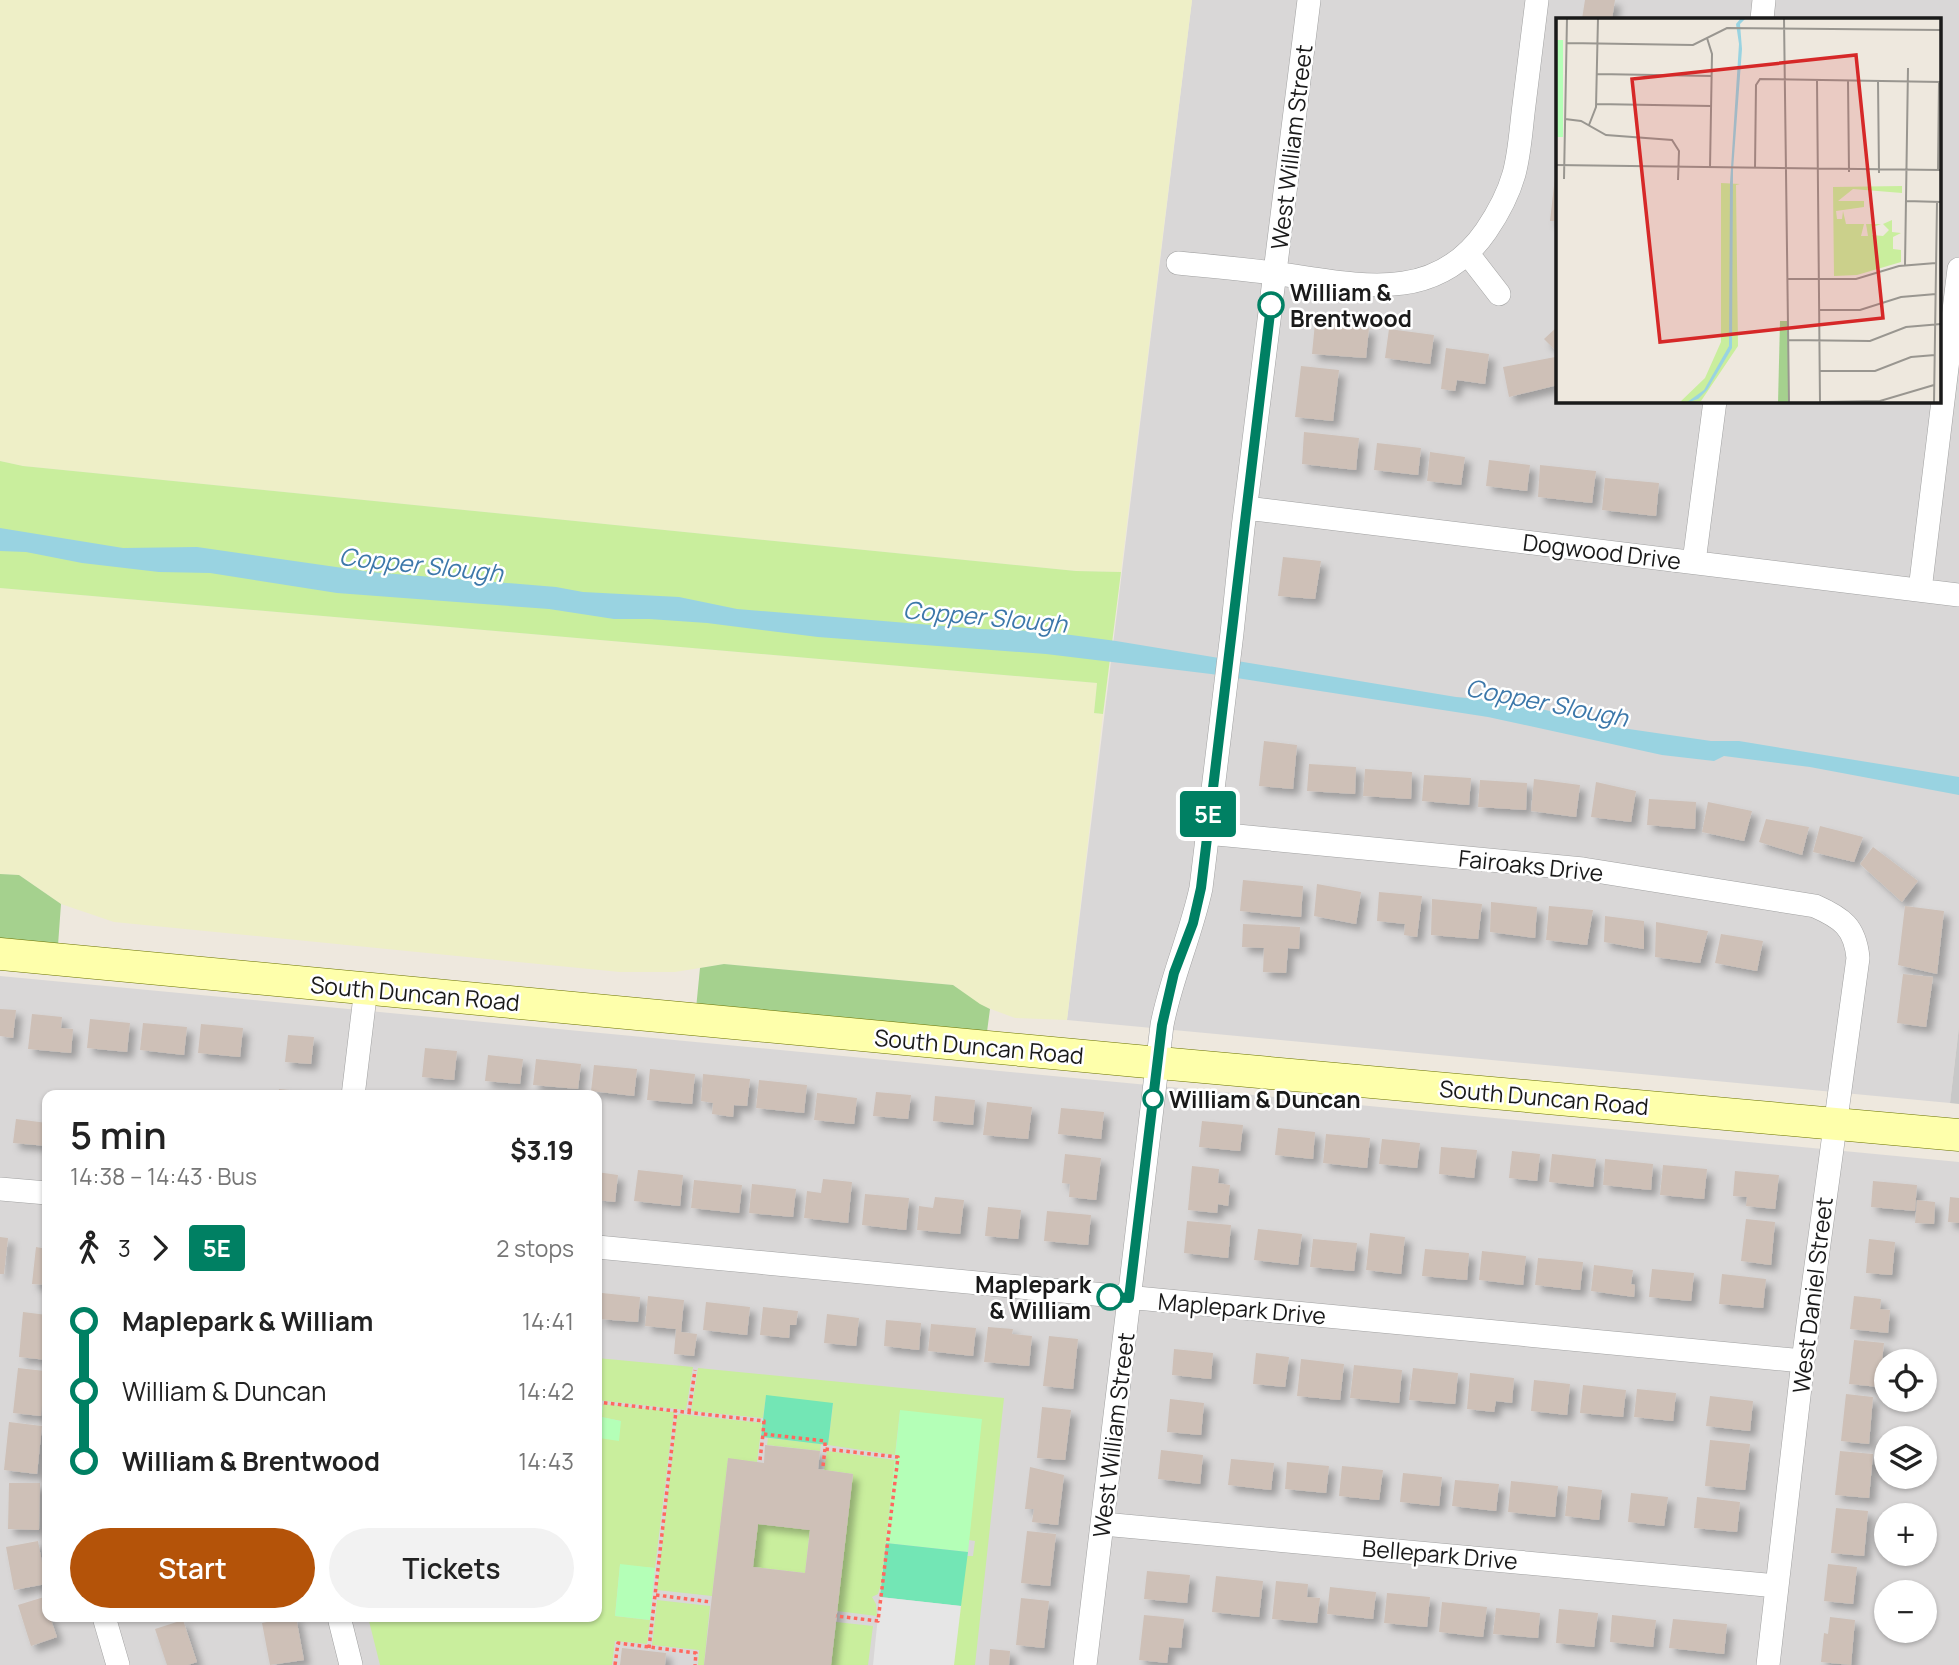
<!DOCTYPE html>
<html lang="en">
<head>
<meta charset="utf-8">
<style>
  body { margin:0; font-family:Manrope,sans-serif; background:#f2f2f2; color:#222; height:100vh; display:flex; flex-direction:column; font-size:26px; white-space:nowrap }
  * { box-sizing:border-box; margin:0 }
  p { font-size:23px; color:#767676 }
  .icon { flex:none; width:38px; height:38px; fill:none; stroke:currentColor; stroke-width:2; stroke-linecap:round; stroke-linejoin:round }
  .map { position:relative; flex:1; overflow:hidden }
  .sheet { position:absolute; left:42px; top:1090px; width:560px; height:532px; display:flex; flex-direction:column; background:#fff; border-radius:14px; box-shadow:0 2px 5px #0004 }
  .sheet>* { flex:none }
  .badge { padding:0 14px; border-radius:5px; font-size:24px; line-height:46px }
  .tools { position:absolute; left:1874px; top:1349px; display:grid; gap:14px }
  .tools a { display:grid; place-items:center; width:63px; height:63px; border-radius:50%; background:#fff; box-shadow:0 2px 5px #0004; font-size:35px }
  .map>.badge { position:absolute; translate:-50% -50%; box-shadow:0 0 0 4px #fff }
  .legs { display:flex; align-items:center; gap:10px; height:77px; padding:0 28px; font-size:23px }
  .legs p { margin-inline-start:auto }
  .overview { display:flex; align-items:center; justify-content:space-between; height:119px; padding:0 28px }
  h1 { font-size:38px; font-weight:600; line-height:52px }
  .button { display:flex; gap:14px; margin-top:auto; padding:14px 28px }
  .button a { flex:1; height:80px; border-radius:42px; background:#b45309; color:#fff; font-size:28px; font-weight:600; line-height:80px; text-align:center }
  .button a+a { background:#f2f2f2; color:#222 }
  ul { padding:0 28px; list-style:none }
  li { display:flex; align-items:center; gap:24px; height:70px; font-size:26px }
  li i { display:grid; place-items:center; width:10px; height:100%; margin:0 9px; background:currentColor }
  li i::after { content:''; width:18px; height:18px; margin:-9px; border:5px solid; border-radius:50%; background:#fff }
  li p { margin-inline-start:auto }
  li:first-child i { background:linear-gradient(#0000 50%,currentColor 0) }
  li:last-child i { background:linear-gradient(currentColor 50%,#0000 0) }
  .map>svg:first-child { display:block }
  .residential { fill:#d9d7d7; fill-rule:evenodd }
  .religious { fill:#c8c8c8 }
  .farmland { fill:#eeefc7 }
  .grass { fill:#c9ee9d }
  .forest { fill:#a5d18e }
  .park { fill:#b4ffb7 }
  .pitch { fill:#73e6b5 }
  .parking { fill:#e6e6e6 }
  .water { fill:#99d3e1 }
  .building { fill:#cec0b7; fill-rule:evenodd; filter:url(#shadow) }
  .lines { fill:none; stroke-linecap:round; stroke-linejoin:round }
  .minor-casing { stroke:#a1a1a1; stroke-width:24 }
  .secondary-casing { stroke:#6b7300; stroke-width:33 }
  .path { stroke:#ff685e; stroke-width:3.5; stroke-dasharray:3.5 3.5; stroke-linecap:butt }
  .minor { stroke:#fff; stroke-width:23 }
  .secondary { stroke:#feffab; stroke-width:32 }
  .line-1-casing { stroke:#fff; stroke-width:16 }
  .line-1 { stroke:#008063; stroke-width:10 }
  .stop-1-dot { fill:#fff; stroke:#008063; stroke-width:3.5 }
  .labels { text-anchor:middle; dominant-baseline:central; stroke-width:5; stroke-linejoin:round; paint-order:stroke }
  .street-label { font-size:23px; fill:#1a1a1a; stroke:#fff }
  .stop-label { font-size:23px; font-weight:bold; fill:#1a1a1a; stroke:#fff; text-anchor:start }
  .water-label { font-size:24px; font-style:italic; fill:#3d78aa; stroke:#fff }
  .inset-road { fill:none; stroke:#999690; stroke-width:2 }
  .view { fill:#d62828; fill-opacity:0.15; stroke:#d62828; stroke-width:3.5 }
  .inset-edge { fill:none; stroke:#1a1a1a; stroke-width:3.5 }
</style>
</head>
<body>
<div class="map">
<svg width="1959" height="1665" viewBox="0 0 1959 1665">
  <defs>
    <filter id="shadow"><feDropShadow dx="6" dy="6" stdDeviation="3.5" flood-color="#0004"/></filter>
  </defs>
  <rect width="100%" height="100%" fill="#eee8de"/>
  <path class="residential" d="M1192,0H1959V1027L1950,1103L1067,1020ZM1558,19H1940V401H1558Z
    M0,976L1959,1162V1665H0ZM47,1096H597V1617H47ZM1886,1362H1925V1400H1886ZM1886,1438H1925V1477H1886ZM1886,1516H1925V1554H1886ZM1886,1592H1925V1631H1886Z"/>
  <path class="religious" d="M1959,1027V1104L1950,1103Z"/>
  <path class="farmland" d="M0,0H1192L1121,572L1076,571L23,466L0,461Z
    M0,588L1097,683L1094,713L1103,714L1067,1020L1015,1018L980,1005L953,985L724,964L675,972H620L114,922L61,904L19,875L0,874Z"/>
  <path class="grass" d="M0,461L23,466L1076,571L1121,572L1103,714L1094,713L1097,683L0,588Z
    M597,1358L693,1367L686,1410L597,1400Z
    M698,1368L1004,1398L975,1665H951L967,1556H973L975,1541L969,1540L900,1411L895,1455L828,1445L833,1404L766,1396L763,1418L691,1411Z
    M603,1404L674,1412L655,1568L620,1565L615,1616L650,1620L647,1644L615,1641L612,1665H380L368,1617H597V1453L599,1438L621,1421L601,1417Z
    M679,1414L762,1423L757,1462L728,1459L712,1596L657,1590L677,1416Z
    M768,1438L821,1444L820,1451L767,1445Z
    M827,1451L895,1460L881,1584L878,1594L872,1597L876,1604L877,1616L837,1611L853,1474L824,1470Z
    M758,1524L810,1530L805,1573L753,1567Z
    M657,1600L710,1606L704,1665H698L699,1650L652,1645Z
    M836,1622L873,1626L868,1665H831Z"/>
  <path class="forest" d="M0,874L19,875L61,904L57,959L0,954Z
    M724,964L953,985L980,1004L990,1009L985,1047L695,1019L700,968Z"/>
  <path class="park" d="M597,1406H603L602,1417L621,1421L619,1441L599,1438L597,1453Z
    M900,1410L982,1419L968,1552L886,1543Z
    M620,1564L655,1568L650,1620L615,1616Z"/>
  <path class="pitch" d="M766,1395L833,1403L828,1445L761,1437Z
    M886,1543L968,1552L961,1606L880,1597Z"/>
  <path class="parking" d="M880,1597L961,1606L954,1665H873Z"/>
  <path class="water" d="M0,528L123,548L197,547L371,572L556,587L583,592L679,597L737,609L980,629L1041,631L1116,641L1456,697L1513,702L1615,727L1711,741H1739L1959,777V795L1810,767L1724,756L1714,761L1662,755L1488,717L1211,674L1046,654L818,637L707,623L649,619H614L549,609L337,593L210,573L159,572L82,563L26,552L0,551Z"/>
  <path class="building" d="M1585,0H1615L1612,19H1582Z
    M1555,177H1558V221H1550Z
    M1315,323L1369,328L1366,358L1312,354Z
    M1558,326V353L1544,339Z
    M1389,329L1434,335L1430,364L1385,358Z
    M1446,348L1489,354L1485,384L1457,380L1455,391L1441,389Z
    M1555,357L1558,385L1509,397L1503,367Z
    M1301,366L1339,370L1333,421L1295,417Z
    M1304,432L1359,438L1356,470L1302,464Z
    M1377,443L1421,448L1418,475L1374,470Z
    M1430,452L1465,457L1461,485L1427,481Z
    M1489,460L1530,465L1527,491L1486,486Z
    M1540,465L1596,471L1592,503L1538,497Z
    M1605,478L1659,483L1656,516L1602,510Z
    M1283,557L1321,561L1315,599L1278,596Z
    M1264,741L1297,745L1293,789L1259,786Z
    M1309,764L1356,767L1355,794L1307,791Z
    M1365,769L1412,772L1411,799L1363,796Z
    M1424,775L1471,778L1469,805L1422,801Z
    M1534,779L1580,785L1576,817L1531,811Z
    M1480,780L1527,783L1526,810L1478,807Z
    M1596,782L1636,791L1631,822L1591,817Z
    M1649,799L1696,802L1695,829L1647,825Z
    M1708,802L1752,811L1744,841L1702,832Z
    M1766,819L1809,827L1802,855L1759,842Z
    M1820,826L1863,837L1854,862L1813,852Z
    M1873,847L1918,881L1902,902L1860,864Z
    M1243,880L1303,886L1301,917L1240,911Z
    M1317,884L1361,892L1356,924L1314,916Z
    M1379,892L1422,896L1417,937L1404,935L1405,924L1377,921Z
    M1432,899L1482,904L1478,939L1431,935Z
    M1491,902L1537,907L1535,938L1490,932Z
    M1549,906L1593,910L1587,945L1546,940Z
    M1905,906L1944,911L1937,974L1898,965Z
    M1605,916L1644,921V949L1604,942Z
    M1656,922L1708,931L1700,963L1655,957Z
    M1243,924L1300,927L1299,949L1288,948L1286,973L1263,972L1264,948L1242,947Z
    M1721,934L1763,941L1757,971L1715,963Z
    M1903,974L1933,977L1926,1027L1897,1023Z
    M0,1009L16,1010L13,1038L0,1036Z
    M32,1014L62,1017L61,1028L73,1029L71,1053L28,1049Z
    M90,1019L130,1023L127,1052L87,1048Z
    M143,1023L187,1027L184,1055L140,1050Z
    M201,1024L243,1028L240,1057L198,1053Z
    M288,1035L314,1037L311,1064L285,1062Z
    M425,1048L457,1051L454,1080L422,1077Z
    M488,1055L523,1059L520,1084L485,1081Z
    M536,1059L581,1064L578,1089L533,1085Z
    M594,1065L637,1069L634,1096L591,1091Z
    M650,1069L695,1074L692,1104L647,1100Z
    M703,1074L750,1079L747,1106L734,1105L733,1117L712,1114L713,1103L701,1101Z
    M759,1080L807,1085L804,1113L756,1108Z
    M279,1089L310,1092L309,1096H278Z
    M876,1092L911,1095L908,1119L873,1116Z
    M817,1093L857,1098L854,1124L814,1120Z
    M935,1096L975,1100L973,1125L933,1121Z
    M987,1102L1032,1107L1028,1139L983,1135Z
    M1061,1108L1104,1112L1101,1139L1058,1134Z
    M16,1119L47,1123V1146L13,1143Z
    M1202,1121L1243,1125L1240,1151L1199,1147Z
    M1278,1128L1315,1132L1313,1159L1275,1155Z
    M1326,1134L1370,1138L1367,1168L1323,1163Z
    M1382,1139L1420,1143L1417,1168L1379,1164Z
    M1441,1147L1477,1150L1474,1178L1439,1174Z
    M1512,1151L1540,1154L1537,1181L1509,1178Z
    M1065,1154L1101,1158L1096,1200L1069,1197L1070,1184L1062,1183Z
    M1552,1154L1596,1159L1593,1187L1549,1182Z
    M1605,1159L1653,1164L1651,1190L1603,1185Z
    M1663,1165L1707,1169L1704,1199L1660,1195Z
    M1192,1166L1219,1169L1218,1183L1230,1185L1228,1206L1218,1204L1217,1213L1188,1210Z
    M638,1170L683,1175L680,1206L634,1201Z
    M1735,1171L1779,1175L1775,1209L1746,1206L1747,1197L1733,1196Z
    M597,1172L618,1175L615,1202L597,1200Z
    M823,1179L852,1182L848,1223L804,1218L807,1191L821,1193Z
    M694,1180L742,1185L739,1213L691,1208Z
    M1873,1181L1917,1185L1915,1211L1871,1207Z
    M752,1184L796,1189L793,1217L749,1213Z
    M865,1194L909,1198L906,1230L862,1225Z
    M935,1197L964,1200L960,1234L917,1230L919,1206L933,1208Z
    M1950,1197L1959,1198V1223L1948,1222Z
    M1917,1200L1935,1202L1934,1224L1915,1223Z
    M988,1207L1021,1210L1018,1239L985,1236Z
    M1047,1211L1091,1215L1088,1245L1044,1241Z
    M1746,1219L1775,1222L1771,1265L1741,1261Z
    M1187,1221L1231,1225L1228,1258L1184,1253Z
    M1258,1229L1302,1234L1298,1265L1254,1260Z
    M1370,1233L1405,1237L1401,1274L1366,1270Z
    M0,1237L8,1238L4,1274H0Z
    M1313,1239L1357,1243L1354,1271L1310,1267Z
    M1869,1239L1895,1242L1892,1275L1866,1273Z
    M36,1247L47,1249V1285L32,1284Z
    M1425,1249L1469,1253L1467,1280L1422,1276Z
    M1482,1251L1526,1256L1523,1285L1479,1280Z
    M1538,1258L1583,1262L1580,1290L1535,1285Z
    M1594,1265L1633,1270L1631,1284L1635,1285L1634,1297L1591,1291Z
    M1652,1269L1694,1273L1691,1301L1649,1297Z
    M1722,1274L1766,1279L1763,1308L1719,1304Z
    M602,1293L640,1297L638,1322L599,1319Z
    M648,1296L684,1300L681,1332L697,1334L694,1356L674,1354L676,1329L645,1326Z
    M1854,1296L1881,1299L1880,1309L1890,1310L1888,1333L1850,1329Z
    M706,1302L750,1307L747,1335L703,1330Z
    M763,1307L798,1311L796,1325H790L789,1338L760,1335Z
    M23,1312L47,1315V1360L19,1357Z
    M827,1314L859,1318L856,1346L824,1343Z
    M886,1320L921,1323L919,1350L884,1346Z
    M931,1324L976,1328L973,1356L928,1351Z
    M988,1327L1013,1329L1012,1334L1032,1336L1029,1366L984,1362Z
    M1049,1336L1078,1339L1073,1389L1043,1386Z
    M1854,1340L1884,1343L1879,1387L1849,1384Z
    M1174,1349L1213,1353L1211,1379L1172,1375Z
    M1256,1353L1289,1357L1285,1387L1253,1384Z
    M1301,1359L1344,1364L1340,1400L1297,1396Z
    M1354,1365L1402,1370L1399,1403L1350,1398Z
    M18,1368L45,1371L41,1416L13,1413Z
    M1413,1368L1458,1373L1455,1404L1409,1400Z
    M1470,1373L1514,1378L1512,1403L1496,1401L1494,1412L1467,1409Z
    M1534,1380L1570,1384L1567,1415L1531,1411Z
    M1583,1385L1626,1390L1623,1417L1580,1413Z
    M1637,1389L1676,1393L1673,1421L1634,1417Z
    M1846,1394L1873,1397L1869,1444L1841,1441Z
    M1710,1396L1753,1401L1750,1431L1706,1426Z
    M1170,1399L1204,1403L1201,1435L1167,1432Z
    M1042,1407L1071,1410L1065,1460L1037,1458Z
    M9,1422L42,1426L37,1474L4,1470Z
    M1710,1440L1750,1444L1745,1490L1705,1486Z
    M765,1445L820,1451L818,1469L853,1474L831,1665H704L728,1458L764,1463ZM758,1524L810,1530L805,1573L753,1567Z
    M1161,1450L1203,1455L1200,1484L1158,1479Z
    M1840,1451L1873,1454L1869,1498L1835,1495Z
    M1231,1459L1274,1463L1271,1490L1228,1485Z
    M1287,1462L1329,1466L1326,1493L1285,1489Z
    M1342,1466L1383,1470L1379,1500L1339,1496Z
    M1030,1467L1064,1475L1058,1525L1032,1522L1034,1509H1025Z
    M1403,1473L1442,1477L1439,1506L1400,1502Z
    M1455,1480L1499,1484L1496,1511L1452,1506Z
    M1511,1481L1558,1486L1555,1517L1508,1512Z
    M9,1483H40L39,1530L8,1529Z
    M1568,1486L1602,1490L1599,1520L1565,1516Z
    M1631,1493L1668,1497L1664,1526L1628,1522Z
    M1697,1497L1740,1502L1737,1532L1694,1528Z
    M1836,1508L1868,1511L1864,1556L1831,1553Z
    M1027,1531L1056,1534L1050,1586L1021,1583Z
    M38,1541L46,1584L14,1590L6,1547Z
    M1828,1564L1857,1567L1853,1604L1824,1601Z
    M1147,1571L1190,1575L1187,1603L1144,1599Z
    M1216,1576L1263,1581L1259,1617L1212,1612Z
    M1276,1581L1308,1584L1307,1597L1320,1598L1317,1623L1272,1619Z
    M1330,1587L1376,1592L1373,1619L1327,1614Z
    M1387,1593L1430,1597L1427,1627L1384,1623Z
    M44,1597L47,1617H50L57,1637L31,1646L18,1605Z
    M1021,1598L1049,1601L1044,1648L1016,1645Z
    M1442,1602L1487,1607L1483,1637L1439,1632Z
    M1496,1608L1540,1613L1538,1638L1493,1634Z
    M1559,1609L1598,1613L1594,1647L1556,1643Z
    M1144,1615L1184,1619L1181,1648L1169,1647L1167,1663L1139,1660Z
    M1612,1615L1656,1620L1653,1647L1610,1642Z
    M290,1617H296L304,1660L270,1665L262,1623Z
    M1830,1617L1855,1620L1851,1665L1821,1662L1824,1633L1828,1634Z
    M1673,1619L1727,1624L1724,1654L1669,1648Z
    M183,1620L197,1662L188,1665H167L155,1629Z
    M622,1648L666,1653L665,1665H620Z
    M990,1649L1010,1651L1009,1665H989Z"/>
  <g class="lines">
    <g class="minor-casing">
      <path id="minor" d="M1762,19L1764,0
        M1468,254L1499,294
        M1178,263C1210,266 1241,269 1273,273C1351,283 1433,308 1486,231C1499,212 1508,195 1514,174C1520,152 1521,128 1524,105C1528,70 1533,35 1537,0
        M1246,508L1959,595
        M1694,562L1715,401
        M1920,590L1959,269
        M1206,833L1583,869L1815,906C1842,918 1855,927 1858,958L1803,1361L1768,1665
        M353,1096L366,988
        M0,1189L47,1193
        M597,1247L1803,1361
        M1103,1524L1777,1586
        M104,1617L118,1665
        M339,1617L351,1665
        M1085,1665L1162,1025C1171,978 1191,935 1201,888L1232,633L1243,528L1309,0"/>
    </g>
    <g class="secondary-casing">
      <path id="secondary" d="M0,954L1137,1061L1959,1135"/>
    </g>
    <path class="path" d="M597,1402L764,1421L763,1434L825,1441V1449L898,1457L878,1621L836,1616
      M689,1412L695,1370
      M760,1460L763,1434
      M823,1466L825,1449
      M656,1595L711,1602
      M649,1648L676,1411
      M615,1665L618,1643L696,1653L695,1665"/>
    <use href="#minor" class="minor"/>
    <use href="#secondary" class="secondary"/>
  </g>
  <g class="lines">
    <g class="line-1-casing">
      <path id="line-1" d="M1110,1297L1129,1298L1162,1025L1174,973L1193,923L1201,888L1271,305"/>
    </g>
    <use href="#line-1" class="line-1"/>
  </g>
  <g class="stop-1-dot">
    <circle cx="1271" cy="305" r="12"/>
    <circle cx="1153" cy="1099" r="9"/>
    <circle cx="1110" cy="1297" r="12"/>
  </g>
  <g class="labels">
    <g class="street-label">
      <text transform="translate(1291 147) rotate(-83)">West William Street</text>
      <text transform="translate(1602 551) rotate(7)">Dogwood Drive</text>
      <text transform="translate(1531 865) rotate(6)">Fairoaks Drive</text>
      <text transform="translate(415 993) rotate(5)">South Duncan Road</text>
      <text transform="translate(979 1046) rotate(5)">South Duncan Road</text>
      <text transform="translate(1544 1097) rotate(5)">South Duncan Road</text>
      <text transform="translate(1812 1295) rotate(-83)">West Daniel Street</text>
      <text transform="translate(1242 1308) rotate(5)">Maplepark Drive</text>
      <text transform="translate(1113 1435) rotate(-83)">West William Street</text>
      <text transform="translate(1440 1554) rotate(5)">Bellepark Drive</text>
    </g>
    <g class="stop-label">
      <text x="1290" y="292">William &amp;<tspan x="1290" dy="26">Brentwood</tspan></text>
      <text x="1169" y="1099">William &amp; Duncan</text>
      <text x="1091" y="1284" text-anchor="end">Maplepark<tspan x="1091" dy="26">&amp; William</tspan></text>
    </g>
    <g class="water-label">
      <text transform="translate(421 564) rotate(6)">Copper Slough</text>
      <text transform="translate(985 616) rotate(5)">Copper Slough</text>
      <text transform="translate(1547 702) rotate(11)">Copper Slough</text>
    </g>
  </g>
  <g transform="translate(1556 18)">
    <rect width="385" height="385" fill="#eee8de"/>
    <path d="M165,165L184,166L180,167L182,328L145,383L123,385L149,360L165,324ZM346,168V175L297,171L282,183H308V189L280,193L281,201H286L287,193L290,206H308L305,218H312L310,206H325L317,209L316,217L327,218L333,212L327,206L336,202V214L345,215L337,219V231L345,232V244L301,257L278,258L277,169Z" fill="#c9ee9d"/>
    <path d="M224,303H232L233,385H222Z" fill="#a5d18e"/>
    <path d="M0,22H7V119H0Z" fill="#b4ffb7"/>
    <path d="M185,0H190L184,6L186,31L177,152L176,330L151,372L142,381L130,385L148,372L173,328L174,165L183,26L180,6Z" fill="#99d3e1"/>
    <path class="inset-road" d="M228,0L233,385M151,20L156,36L154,150M11,25L137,27L171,10L385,12M41,56L156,58M261,63L264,385M292,63L293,154M322,63L323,155M40,86L155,88M9,101L25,103L50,117L116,122L123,133L122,162M33,107L40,89L42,0M0,147L385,152M199,150L200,67L204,61L385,64M382,152L383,64M8,161L11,0M350,183L385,184M349,247L352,50M231,261H300L343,248L380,245M263,292H304L345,279L380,276M232,322L314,323L350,309L385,306M264,353H319L355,339L379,337M264,384L324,383L378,367M378,385L381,184"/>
    <path class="view" d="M300,37L327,300L104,324L76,61Z"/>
    <rect width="385" height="385" class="inset-edge"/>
  </g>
</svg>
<div class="tools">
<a><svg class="icon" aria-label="locate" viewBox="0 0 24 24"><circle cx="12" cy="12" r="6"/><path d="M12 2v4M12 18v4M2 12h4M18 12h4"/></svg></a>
<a><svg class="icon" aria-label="layers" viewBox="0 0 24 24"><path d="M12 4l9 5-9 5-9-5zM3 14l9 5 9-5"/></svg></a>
<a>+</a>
<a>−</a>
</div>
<b class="badge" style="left:1208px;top:814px;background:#008063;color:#fff">5E</b>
<section class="sheet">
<div class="overview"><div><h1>5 min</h1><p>14:38 – 14:43 · Bus</p></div><b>$3.19</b></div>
<div class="legs"><svg class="icon" aria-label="walk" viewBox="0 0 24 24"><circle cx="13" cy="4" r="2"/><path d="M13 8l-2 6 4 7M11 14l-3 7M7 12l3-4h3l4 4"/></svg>3<svg class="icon" aria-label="forward" viewBox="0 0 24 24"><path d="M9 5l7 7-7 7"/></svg><b class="badge" style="background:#008063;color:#fff">5E</b><p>2 stops</p></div>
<ul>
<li><i style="color:#008063"></i><b>Maplepark &amp; William</b><p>14:41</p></li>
<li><i style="color:#008063"></i><span>William &amp; Duncan</span><p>14:42</p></li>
<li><i style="color:#008063"></i><b>William &amp; Brentwood</b><p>14:43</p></li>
</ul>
<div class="button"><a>Start</a><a>Tickets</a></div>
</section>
</div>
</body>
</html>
